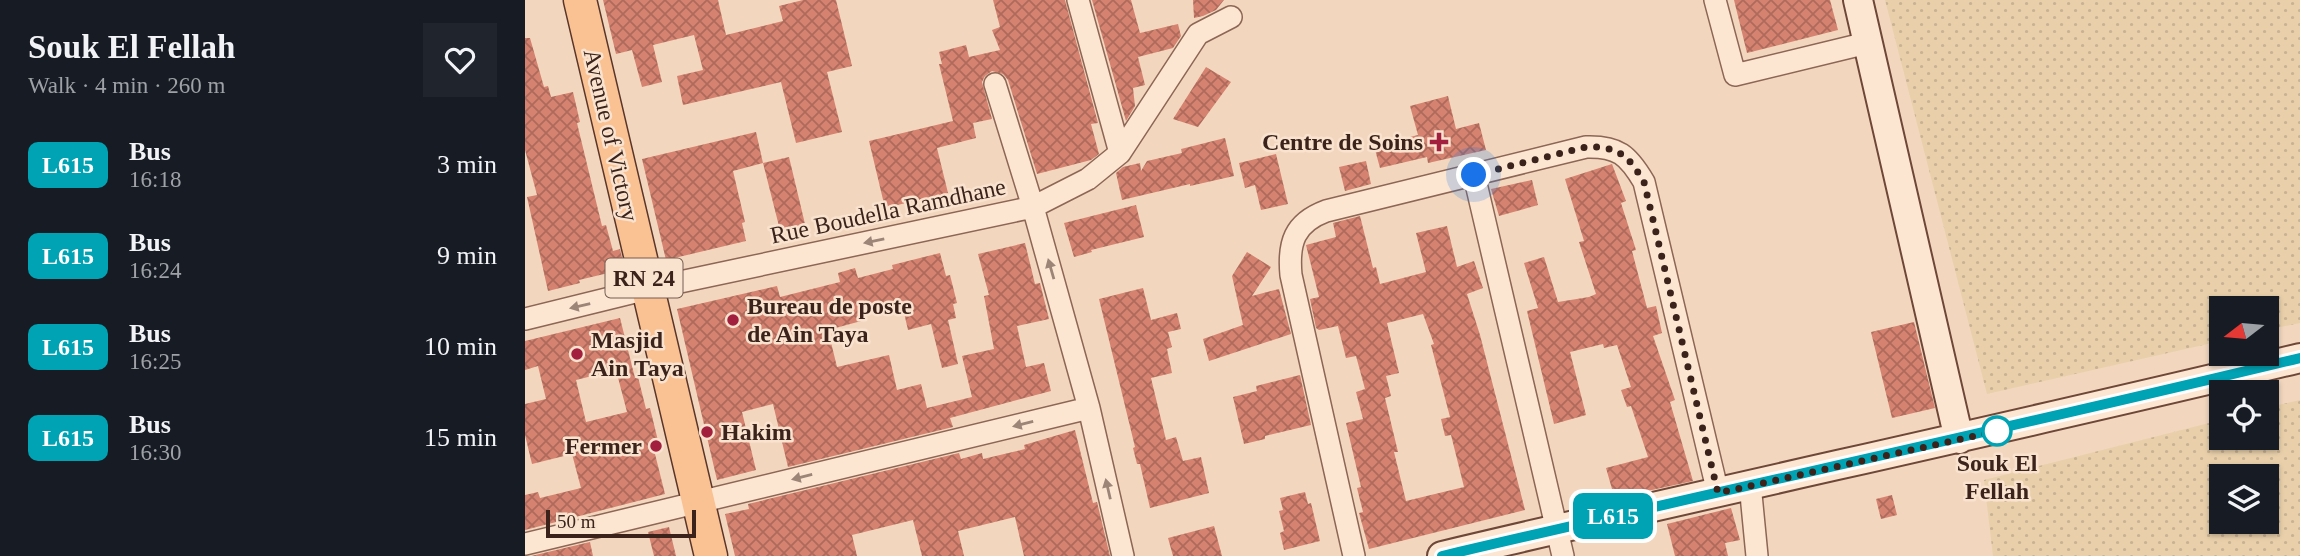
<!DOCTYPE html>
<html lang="en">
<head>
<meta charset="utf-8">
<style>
  body { margin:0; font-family:"Times New Roman",serif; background:#20242c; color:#f1f3f6; height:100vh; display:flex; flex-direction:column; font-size:26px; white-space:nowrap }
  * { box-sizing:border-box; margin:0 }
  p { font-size:23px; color:#9ea1a6 }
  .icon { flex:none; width:38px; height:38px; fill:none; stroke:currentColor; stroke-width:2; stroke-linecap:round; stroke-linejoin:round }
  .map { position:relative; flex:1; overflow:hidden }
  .sheet { display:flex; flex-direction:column; background:#171b24; width:525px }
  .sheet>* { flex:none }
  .badge { padding:0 14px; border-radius:10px; font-size:24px; line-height:46px }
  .needle { width:46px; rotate:254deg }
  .tools { position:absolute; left:1684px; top:296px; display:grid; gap:14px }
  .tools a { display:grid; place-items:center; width:70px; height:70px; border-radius:0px; background:#171b24; box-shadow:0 2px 5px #0004; font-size:35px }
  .scale { position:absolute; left:21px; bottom:18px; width:150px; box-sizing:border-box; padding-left:7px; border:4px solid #3b231b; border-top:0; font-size:19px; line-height:24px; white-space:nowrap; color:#3b231b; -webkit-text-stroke:5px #f9e3cf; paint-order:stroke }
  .you { position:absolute; width:35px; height:35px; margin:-18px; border:5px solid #fff; border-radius:50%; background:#1a73e8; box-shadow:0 0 0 10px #1a73e833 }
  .map>.badge { position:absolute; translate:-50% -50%; box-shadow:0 0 0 4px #fff }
  .round { display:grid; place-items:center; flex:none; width:74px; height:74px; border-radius:0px; background:#20242c }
  .overview { display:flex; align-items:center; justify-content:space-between; height:119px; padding:0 28px }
  h1 { font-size:33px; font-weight:700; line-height:52px }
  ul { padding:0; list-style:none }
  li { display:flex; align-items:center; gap:21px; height:91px; padding:0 28px }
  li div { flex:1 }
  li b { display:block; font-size:26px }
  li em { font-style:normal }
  li .badge { min-width:77px; font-weight:700; text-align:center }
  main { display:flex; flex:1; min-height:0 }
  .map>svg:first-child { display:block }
  .farmland { fill:url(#farmland-dots); fill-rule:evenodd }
  .building { fill:url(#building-cross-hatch); fill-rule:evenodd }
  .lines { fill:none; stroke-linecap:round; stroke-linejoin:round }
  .minor-casing { stroke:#8d6655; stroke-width:24 }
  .secondary-casing { stroke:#6e4738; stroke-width:32 }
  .primary-casing { stroke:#5a352a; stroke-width:35 }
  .minor { stroke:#fce6d2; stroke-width:21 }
  .secondary { stroke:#fce6d2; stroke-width:28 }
  .primary { stroke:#fac192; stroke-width:32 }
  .oneway { fill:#9c8476 }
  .line-casing { stroke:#fff; stroke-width:16 }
  .line { stroke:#00a3b4; stroke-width:10 }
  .walk { stroke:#3b231b; stroke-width:7; stroke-dasharray:0 12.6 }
  .poi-dot { fill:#a21f3e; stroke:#f9e3cf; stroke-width:2.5 }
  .stop-dot { fill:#fff; stroke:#00a3b4; stroke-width:3.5 }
  .labels { text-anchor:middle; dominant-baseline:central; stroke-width:5; stroke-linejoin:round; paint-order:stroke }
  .shield { fill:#f9e3cf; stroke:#745d51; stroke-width:2 }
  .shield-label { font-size:23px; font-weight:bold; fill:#3b231b }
  .street-label { font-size:24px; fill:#3b231b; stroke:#f9e3cf }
  .poi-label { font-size:24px; font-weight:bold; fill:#3b231b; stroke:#f9e3cf; text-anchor:start }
  .stop-label { font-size:24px; font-weight:bold; fill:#3b231b; stroke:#f9e3cf }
</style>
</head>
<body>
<main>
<section class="sheet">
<div class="overview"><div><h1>Souk El Fellah</h1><p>Walk · 4 min · 260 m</p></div><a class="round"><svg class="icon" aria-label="heart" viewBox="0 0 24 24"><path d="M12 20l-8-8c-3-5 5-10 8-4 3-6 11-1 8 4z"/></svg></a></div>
<ul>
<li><span class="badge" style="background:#00a3b4;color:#fff">L615</span><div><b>Bus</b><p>16:18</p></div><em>3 min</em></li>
<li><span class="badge" style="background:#00a3b4;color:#fff">L615</span><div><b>Bus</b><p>16:24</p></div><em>9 min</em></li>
<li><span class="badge" style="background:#00a3b4;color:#fff">L615</span><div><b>Bus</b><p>16:25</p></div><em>10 min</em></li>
<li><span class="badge" style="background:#00a3b4;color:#fff">L615</span><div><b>Bus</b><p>16:30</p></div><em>15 min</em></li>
</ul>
</section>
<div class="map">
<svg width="1775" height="556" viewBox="0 0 1775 556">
  <defs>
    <pattern id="farmland-dots" width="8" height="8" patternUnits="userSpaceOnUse" patternTransform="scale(1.75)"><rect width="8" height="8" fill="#e9d0ab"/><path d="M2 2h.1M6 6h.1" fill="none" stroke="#c9b293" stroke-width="1.8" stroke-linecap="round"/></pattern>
    <pattern id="building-cross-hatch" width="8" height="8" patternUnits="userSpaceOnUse" patternTransform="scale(1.75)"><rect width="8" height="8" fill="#d58270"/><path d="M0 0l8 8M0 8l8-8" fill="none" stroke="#ae6a5b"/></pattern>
  </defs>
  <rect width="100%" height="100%" fill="#f2d7be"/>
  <path class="farmland" d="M1360,0H1775V323L1741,330V308H1696V341L1462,394Z
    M1775,400V556H1468L1459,480L1696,420V438H1741V408ZM1696,476H1741V522H1696Z"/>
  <path class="building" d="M78,0H193L201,35L258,21L254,6L278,0H311L327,66L302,72L317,132L271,143L256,82L158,105L152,76L178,70L169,35L128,45L137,82L117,87L107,50L91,54Z
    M468,0H540L573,123L566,124L574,154L566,160L512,174L483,80L478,74L467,71L460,76L457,82L467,119L448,123L451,138L412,148L423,193L360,208L344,141L428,121L414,64H417L414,52L441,45L444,57L475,50L467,30L475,27Z
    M567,0H606L615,33L653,24L656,36L648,48L613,57L620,85L608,88L610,106L601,121Z
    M668,0H699L691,10L678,16L669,18Z
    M1209,0H1305L1313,30L1222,53Z
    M0,38H5L19,87L23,86L26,97L48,92L55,122L52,123L77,226L81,225L88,251L95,249L100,269L54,280L55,283L23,291L2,197L12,195L0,150Z
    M681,67L706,82L673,127L648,119Z
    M923,96L931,129L954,123L961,150L903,163L902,157L855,168L849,146L893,135L885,106Z
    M231,132L238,163L208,171L220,222L217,223L221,241L141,260L117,159Z
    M700,138L709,176L665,186V184L597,200L591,173L598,167L615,163L616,171L622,161L657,153L656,149Z
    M751,154L763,204L736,210L730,185L720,188L714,163Z
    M264,157L280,224L255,230L238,163Z
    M841,161L846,184L820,191L814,167Z
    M1087,164L1101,201L1096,203L1111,250L1107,251L1122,308L1131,306L1137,333L1128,336L1150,400L1145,402L1168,481L1104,495L1103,492L1089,496L1081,468L1123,457L1106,406L1102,407L1096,390L1106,387L1092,345L1079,348L1078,344L1045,352L1061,415L1029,424L1002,311L1013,308L999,263L1019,257L1033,302L1064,297L1071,294L1054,242L1059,241L1040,179Z
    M1007,180L1013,205L974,216L966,189Z
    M611,205L619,237L566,250L567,252L549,257L539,223Z
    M835,216L848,268L851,267L855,284L901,272L891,233L922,226L932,267L949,261L958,288L942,294L955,335L1000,510L844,549L834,513L838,512L832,488L836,487L821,423L838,419L831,392L840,389L831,356L821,358L813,326L794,330L791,328L785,299L794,297L781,245L811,237L808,223ZM898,314L909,344L906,345L925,417L916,419L920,436L926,435L939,487L881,501L869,452H873L860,398L866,396L861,376L874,373L862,323Z
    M500,243L510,284L515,283L524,319L492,326L501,367L519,363L526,391L425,418L428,427L263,467L248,404L217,412L231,470L192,480L152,309L252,286L255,297L315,282L313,273L330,268L333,278L368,269L367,265L415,253L421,276L425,275L432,303L428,304L431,318L423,320L433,364L417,368L406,324L383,330L376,300L338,309L340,320L303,330L312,367L364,355L372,390L396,384L402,408L447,397L437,356L469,349L459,296L464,295L453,254Z
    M722,252L746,267L727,296L754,289L766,334L684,361L678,339L718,325L707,276Z
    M618,288L626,320L652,313L656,329L643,332L647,347L642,349L647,373L626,378L641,440L651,437L658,461L676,457L684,493L625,508L615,464H612L608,448L610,447L574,299Z
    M95,318L110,378L113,377L121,409L125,408L135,449L129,450L140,494L0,530V495L13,492L15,498L56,488L47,454L7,464L0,435V404L21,399L13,366L0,370V341ZM91,370L102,412L61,422L51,380Z
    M1389,322L1410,408L1367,418L1346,332Z
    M775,375L786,425L740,436V439L719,444L708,397L732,391L731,386Z
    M550,430L568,503L572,502L585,556H499L490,517L433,531L439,556H397L388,520L327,535L332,556H210L200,514L224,509L223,504L434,453L436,459L457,453L458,459L500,449L499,445Z
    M780,492L783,504L786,503L795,541L759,550L755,533L759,531L754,511L758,510L755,498Z
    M1367,495L1372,515L1356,519L1351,499Z
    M1206,508L1215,540L1200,543L1203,556H1150L1142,524Z
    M689,526L697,556H648L643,538Z
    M144,527L151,556H129L123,532Z
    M65,542L68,556H6Z"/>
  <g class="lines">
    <g class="minor-casing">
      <path id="minor" d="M553,0L595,153
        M1190,0L1210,75L1342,43
        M470,84L508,207L563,179L595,153L673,34L706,17
        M949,175L1038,556
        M0,319L122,289L508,207L564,408L598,556
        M1225,484L1232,556
        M0,544L564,408
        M829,556L766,275C763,243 769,223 801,211L1061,147C1093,146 1103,155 1119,182L1193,493"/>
    </g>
    <g class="secondary-casing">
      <path id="secondary" d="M1333,0L1434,439
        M917,556C1203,488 1490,427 1775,358"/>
    </g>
    <g class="primary-casing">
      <path id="primary" d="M55,0L186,556"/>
    </g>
    <use href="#minor" class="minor"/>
    <use href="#secondary" class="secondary"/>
    <use href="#primary" class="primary"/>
  </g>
  <defs><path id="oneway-solid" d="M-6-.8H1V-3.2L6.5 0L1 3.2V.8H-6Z" transform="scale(1.75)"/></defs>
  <g class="oneway">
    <use href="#oneway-solid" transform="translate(349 241) rotate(168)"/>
    <use href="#oneway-solid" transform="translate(526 269) rotate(-106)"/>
    <use href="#oneway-solid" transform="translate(55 306) rotate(167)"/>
    <use href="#oneway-solid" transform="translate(498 424) rotate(166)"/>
    <use href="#oneway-solid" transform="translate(277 477) rotate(166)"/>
    <use href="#oneway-solid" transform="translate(583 489) rotate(-103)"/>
  </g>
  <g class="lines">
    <g class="line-casing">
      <path id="line" d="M917,556C1203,489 1490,427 1775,358"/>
    </g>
    <use href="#line" class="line"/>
    <path class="walk" d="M949,175L1061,147C1093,146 1103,155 1119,182L1193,493L1472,431"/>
  </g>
  <g class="poi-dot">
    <path d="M910.5 131.5h7v7h7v7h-7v7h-7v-7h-7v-7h7z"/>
    <circle cx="208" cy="320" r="7"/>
    <circle cx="52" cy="354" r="7"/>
    <circle cx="182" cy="432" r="7"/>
    <circle cx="131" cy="446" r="7"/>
  </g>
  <circle class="stop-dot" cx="1472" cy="431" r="14"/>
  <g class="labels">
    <rect class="shield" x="80.5" y="258.5" width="77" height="39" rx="5"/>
    <g class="shield-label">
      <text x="119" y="278">RN 24</text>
    </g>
    <g class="street-label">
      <text transform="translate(86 135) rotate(77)">Avenue of Victory</text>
      <text transform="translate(363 211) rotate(-12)">Rue Boudella Ramdhane</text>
    </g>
    <g class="poi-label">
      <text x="898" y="142" text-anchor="end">Centre de Soins</text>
      <text x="222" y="306">Bureau de poste<tspan x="222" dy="28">de Ain Taya</tspan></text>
      <text x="66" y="340">Masjid<tspan x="66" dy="28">Ain Taya</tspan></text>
      <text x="196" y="432">Hakim</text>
      <text x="117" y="446" text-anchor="end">Fermer</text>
    </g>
    <g class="stop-label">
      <text x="1472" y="463">Souk El<tspan x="1472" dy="28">Fellah</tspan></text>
    </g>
  </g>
</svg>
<div class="tools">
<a><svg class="needle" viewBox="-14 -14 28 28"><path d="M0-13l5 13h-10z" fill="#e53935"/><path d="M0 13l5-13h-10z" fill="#9ea1a6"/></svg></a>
<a><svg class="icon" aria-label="locate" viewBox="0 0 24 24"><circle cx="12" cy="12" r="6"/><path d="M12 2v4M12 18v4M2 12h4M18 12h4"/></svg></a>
<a><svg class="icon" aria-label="layers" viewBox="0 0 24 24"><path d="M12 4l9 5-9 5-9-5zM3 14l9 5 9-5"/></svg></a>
</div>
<div class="scale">50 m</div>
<div class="you" style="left:949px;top:175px"></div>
<b class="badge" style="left:1088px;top:516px;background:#00a3b4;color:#fff">L615</b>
</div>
</main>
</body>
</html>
